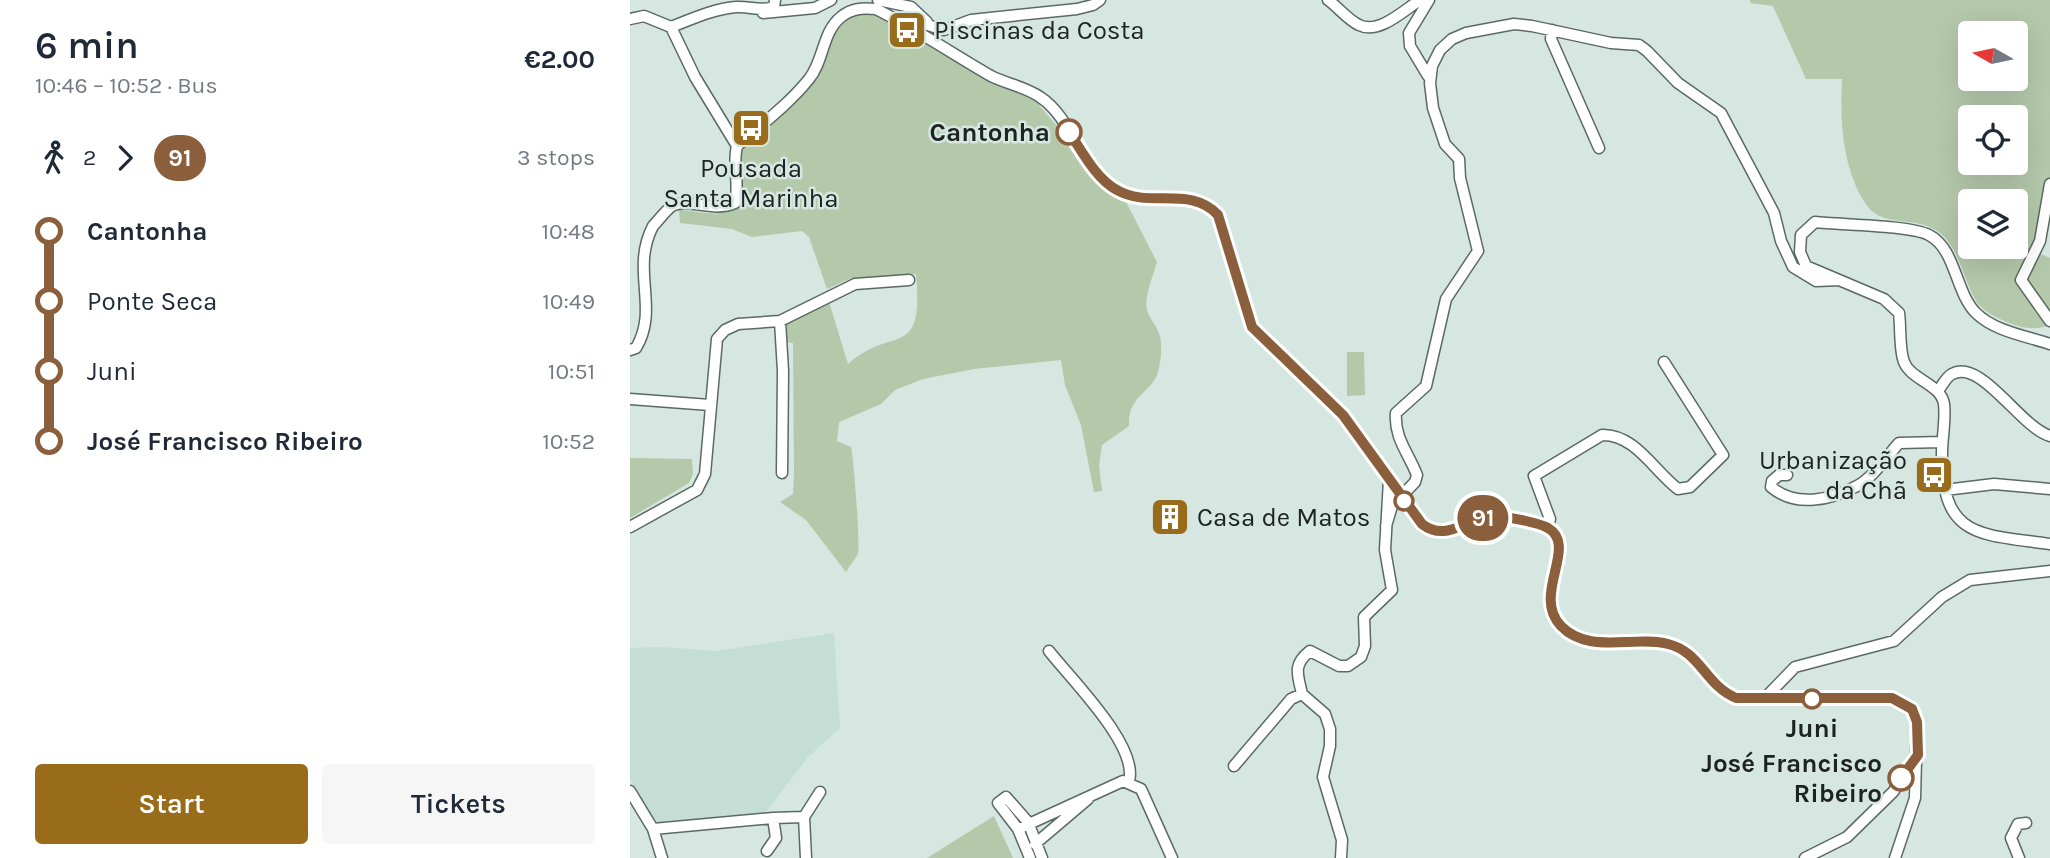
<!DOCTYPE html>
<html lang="en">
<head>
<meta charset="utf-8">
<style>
  body { margin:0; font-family:Karla,sans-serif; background:#f6f6f7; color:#1f2937; height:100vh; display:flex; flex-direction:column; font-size:26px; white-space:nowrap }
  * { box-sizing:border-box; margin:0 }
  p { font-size:23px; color:#747a83 }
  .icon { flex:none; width:38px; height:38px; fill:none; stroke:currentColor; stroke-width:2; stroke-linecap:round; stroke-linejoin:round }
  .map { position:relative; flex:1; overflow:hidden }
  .panel { display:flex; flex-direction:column; background:#fff; width:630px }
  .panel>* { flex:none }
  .badge { padding:0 14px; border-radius:23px; font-size:24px; line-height:46px }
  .needle { width:46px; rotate:279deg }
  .buttons { position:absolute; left:1328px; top:21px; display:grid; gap:14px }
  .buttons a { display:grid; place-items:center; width:70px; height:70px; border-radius:7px; background:#fff; box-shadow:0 7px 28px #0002; font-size:35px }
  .map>.badge { position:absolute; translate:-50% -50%; box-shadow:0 0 0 4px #fff }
  .legs { display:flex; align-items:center; gap:10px; height:77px; padding:0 35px; font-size:23px }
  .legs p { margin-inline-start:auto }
  .summary { display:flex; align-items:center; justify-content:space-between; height:119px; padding:0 35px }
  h1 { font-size:38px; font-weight:600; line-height:52px }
  .primary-button { display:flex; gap:14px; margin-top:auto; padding:14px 35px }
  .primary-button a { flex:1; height:80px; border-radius:7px; background:#996c1b; color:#fff; font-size:28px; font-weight:600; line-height:80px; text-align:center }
  .primary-button a+a { background:#f6f6f7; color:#1f2937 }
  ul { padding:0 35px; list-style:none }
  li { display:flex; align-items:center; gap:24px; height:70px; font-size:26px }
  li i { display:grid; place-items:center; width:10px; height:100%; margin:0 9px; background:currentColor }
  li i::after { content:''; width:18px; height:18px; margin:-9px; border:5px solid; border-radius:50%; background:#fff }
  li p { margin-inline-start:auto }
  li:first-child i { background:linear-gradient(#0000 50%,currentColor 0) }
  li:last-child i { background:linear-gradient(currentColor 50%,#0000 0) }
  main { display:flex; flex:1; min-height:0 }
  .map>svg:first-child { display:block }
  .built { fill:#c4ded5 }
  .green { fill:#b4c8aa; fill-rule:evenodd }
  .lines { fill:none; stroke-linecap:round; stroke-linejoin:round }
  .minor-casing { stroke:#5b6965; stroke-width:13 }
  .minor { stroke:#fff; stroke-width:10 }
  .line-1-casing { stroke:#fff; stroke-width:16 }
  .line-1 { stroke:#8b5e3c; stroke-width:10 }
  .stop-1-dot { fill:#fff; stroke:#8b5e3c; stroke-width:3.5 }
  .labels { text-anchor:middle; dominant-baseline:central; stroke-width:5; stroke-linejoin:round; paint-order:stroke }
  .poi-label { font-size:26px; fill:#1d2321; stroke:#d6e7e1; text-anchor:start }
  .stop-label { font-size:26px; font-weight:bold; fill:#1d2321; stroke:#d6e7e1; text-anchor:end }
</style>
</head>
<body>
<main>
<section class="panel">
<div class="summary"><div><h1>6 min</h1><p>10:46 – 10:52 · Bus</p></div><b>€2.00</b></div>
<div class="legs"><svg class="icon" aria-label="walk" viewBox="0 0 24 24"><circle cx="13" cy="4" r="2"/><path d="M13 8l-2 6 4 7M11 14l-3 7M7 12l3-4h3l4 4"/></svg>2<svg class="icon" aria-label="forward" viewBox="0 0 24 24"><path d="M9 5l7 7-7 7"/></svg><b class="badge" style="background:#8b5e3c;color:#fff">91</b><p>3 stops</p></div>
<ul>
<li><i style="color:#8b5e3c"></i><b>Cantonha</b><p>10:48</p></li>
<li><i style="color:#8b5e3c"></i><span>Ponte Seca</span><p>10:49</p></li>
<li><i style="color:#8b5e3c"></i><span>Juni</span><p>10:51</p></li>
<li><i style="color:#8b5e3c"></i><b>José Francisco Ribeiro</b><p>10:52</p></li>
</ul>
<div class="primary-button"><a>Start</a><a>Tickets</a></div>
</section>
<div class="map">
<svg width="1420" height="858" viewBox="0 0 1420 858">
  <rect width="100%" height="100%" fill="#d6e7e1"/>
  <path class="built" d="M204,633L210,728L178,757L133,816L34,826L26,822L0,780V648L33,647L87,651Z"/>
  <path class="green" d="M1120,0H1420V184L1406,252L1420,258V325C1404,330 1395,329 1379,323C1367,318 1351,311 1345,299C1332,277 1328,240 1302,228C1280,217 1250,227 1235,203C1212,166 1210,121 1212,79H1176L1143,6L1120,3ZM1340,33H1386V79H1340ZM1340,117H1386V163H1340ZM1340,201H1386V247H1340Z
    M240,11L253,15L362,81L403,98L426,125L425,132L430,139L437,141L475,188L495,200L527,262C523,276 514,297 517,310C519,319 527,325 529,334C533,343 531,361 528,372C524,391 497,395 499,426L472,445L469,465L472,491L464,492L451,425L435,385L431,360L344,369L293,379L265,390L251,404L209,422L207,441L221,447C224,460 230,542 228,553C226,559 219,566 216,572L176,520L150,502L163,494L164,475L163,343L156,342V323L199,302L218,364C263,324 294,362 286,274L221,278L197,289L179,237L172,231L122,237L102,229L50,223L49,210C73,211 91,220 111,204L113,185L108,161L112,151L184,79L194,61L206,27L218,16Z
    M717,352H734L735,395L717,396Z
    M0,458L62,459L63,474L59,483L0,518Z
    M364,816L383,858H297Z"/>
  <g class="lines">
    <g class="minor-casing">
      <path id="minor" d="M248,0L281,7L297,22
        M698,0C708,7 718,20 729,25C749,35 774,10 790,0
        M133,13L185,8L201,0
        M0,19L14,16L41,27
        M272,22L278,19L314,30L341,20L447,9L463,5L470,0
        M41,27L65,77L107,146
        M41,27C62,19 83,9 106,7C120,6 131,12 144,7L145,0
        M922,30L921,39L969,148
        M798,76L780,46L779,33L799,0
        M1420,184L1410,241L1391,280L1420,321
        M150,321L153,371L152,473
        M1420,344C1396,336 1364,331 1346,313C1325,292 1326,249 1299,235C1279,225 1211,225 1185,222L1171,235L1170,252L1176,266L1254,299L1269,313C1271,328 1269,349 1274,362C1281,380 1311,384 1314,404C1316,419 1312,437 1312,453C1311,539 1350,534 1420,544
        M0,350L6,348C30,308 0,270 23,226C29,220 35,211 42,206C57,197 82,213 105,203C110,183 102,166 107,146C131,125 159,104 179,79C194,61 192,32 211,17C222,8 232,8 246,9C286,29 323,54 361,76C377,84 396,87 410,97C444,119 451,173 488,191C521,208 561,186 588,215L622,327L713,415L792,524C814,541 832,523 856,517C868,514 907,522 918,528C949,546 902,596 931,626C959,655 1003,635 1038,644C1071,652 1075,685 1106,698H1262L1282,709L1287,722L1285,798L1265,858
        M1308,391C1312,386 1316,377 1322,374C1351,358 1390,427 1420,436
        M0,399L80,405
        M1157,475H1149L1142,481L1141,487C1166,508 1201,500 1227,486C1243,478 1257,456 1269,443L1312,442
        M1315,490L1364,484L1420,489
        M756,526L762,506L785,482L787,475C778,452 764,438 766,413L796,386L816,299L848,251L830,178L829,159L815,144L803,108L800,83L802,66L810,50L822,39L836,33L884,24L902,26L981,43L1009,45L1017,51L1048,83L1091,113L1144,213L1151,241L1163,267L1186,281L1209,280
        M0,527L67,490L75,474L87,339L95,330L108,324L150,321L225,284L279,280
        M918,528L920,519L904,476L972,435C1005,434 1024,471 1048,489L1060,487L1093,455L1034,362
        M419,651C441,679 509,746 499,781
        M672,694C668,675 662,665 680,651L709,666H718L731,657L735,646L734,617L762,590L755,550L759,480
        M672,694L695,714L700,729V746L693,777L712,840L711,858
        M1134,699L1165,667L1264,641L1312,597L1340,580L1420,571
        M604,766L661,699L672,694
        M0,791L23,829L32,858
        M174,817L176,858
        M143,818L174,817L190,792
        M23,829L143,818L146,838L137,851
        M388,829L368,803L376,797L398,822L412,858
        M405,844L458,799
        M400,858L388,829L493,781L511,789L542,858
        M1175,858L1217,837L1263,792L1288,755
        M1389,858L1381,838L1388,824L1396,823"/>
    </g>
    <use href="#minor" class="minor"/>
  </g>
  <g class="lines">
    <g class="line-1-casing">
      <path id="line-1" d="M439,132C452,151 466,179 487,190C520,209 560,185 588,215L622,327L713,415L792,524C814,541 832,523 856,517C867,514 907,522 918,528C949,546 901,595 931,626C959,655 1003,635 1038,644C1071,652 1075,685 1106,698H1262L1282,709L1287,722L1288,755L1271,778"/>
    </g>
    <use href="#line-1" class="line-1"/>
  </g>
  <defs>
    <g id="bus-square" transform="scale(2.0125)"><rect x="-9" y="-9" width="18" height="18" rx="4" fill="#996c1b" stroke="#d6e7e1"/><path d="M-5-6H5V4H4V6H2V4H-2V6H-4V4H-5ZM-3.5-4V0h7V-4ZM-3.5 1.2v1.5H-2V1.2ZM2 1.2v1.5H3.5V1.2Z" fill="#fff"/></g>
    <g id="building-square" transform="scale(2.0125)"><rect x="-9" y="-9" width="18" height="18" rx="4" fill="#996c1b" stroke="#d6e7e1"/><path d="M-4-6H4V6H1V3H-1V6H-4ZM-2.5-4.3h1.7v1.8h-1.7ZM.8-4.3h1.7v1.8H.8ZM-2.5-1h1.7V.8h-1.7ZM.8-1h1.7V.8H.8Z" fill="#fff"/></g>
  </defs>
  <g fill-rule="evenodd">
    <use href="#bus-square" x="277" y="30"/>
    <use href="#bus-square" x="121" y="128"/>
    <use href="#bus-square" x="1304" y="475"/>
    <use href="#building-square" x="540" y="517"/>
  </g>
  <g class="stop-1-dot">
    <circle cx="439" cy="132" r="12"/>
    <circle cx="774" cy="501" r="9"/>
    <circle cx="1182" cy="699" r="9"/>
    <circle cx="1271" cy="778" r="12"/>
  </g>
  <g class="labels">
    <g class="poi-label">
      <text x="304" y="30">Piscinas da Costa</text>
      <text x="121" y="168" text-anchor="middle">Pousada<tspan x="121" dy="30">Santa Marinha</tspan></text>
      <text x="1277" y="460" text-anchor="end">Urbanização<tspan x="1277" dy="30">da Chã</tspan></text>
      <text x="567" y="517">Casa de Matos</text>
    </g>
    <g class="stop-label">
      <text x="420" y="132">Cantonha</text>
      <text x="1182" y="728" text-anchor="middle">Juni</text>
      <text x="1252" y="763">José Francisco<tspan x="1252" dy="30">Ribeiro</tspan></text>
    </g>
  </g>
</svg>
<div class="buttons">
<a><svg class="needle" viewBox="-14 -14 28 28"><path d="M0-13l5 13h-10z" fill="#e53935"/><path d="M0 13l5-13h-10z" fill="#747a83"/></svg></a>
<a><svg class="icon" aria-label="locate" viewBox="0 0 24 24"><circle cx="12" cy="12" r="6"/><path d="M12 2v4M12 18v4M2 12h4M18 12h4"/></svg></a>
<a><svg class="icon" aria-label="layers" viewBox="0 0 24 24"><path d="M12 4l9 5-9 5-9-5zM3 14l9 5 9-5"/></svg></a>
</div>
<b class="badge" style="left:853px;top:518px;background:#8b5e3c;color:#fff">91</b>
</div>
</main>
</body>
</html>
